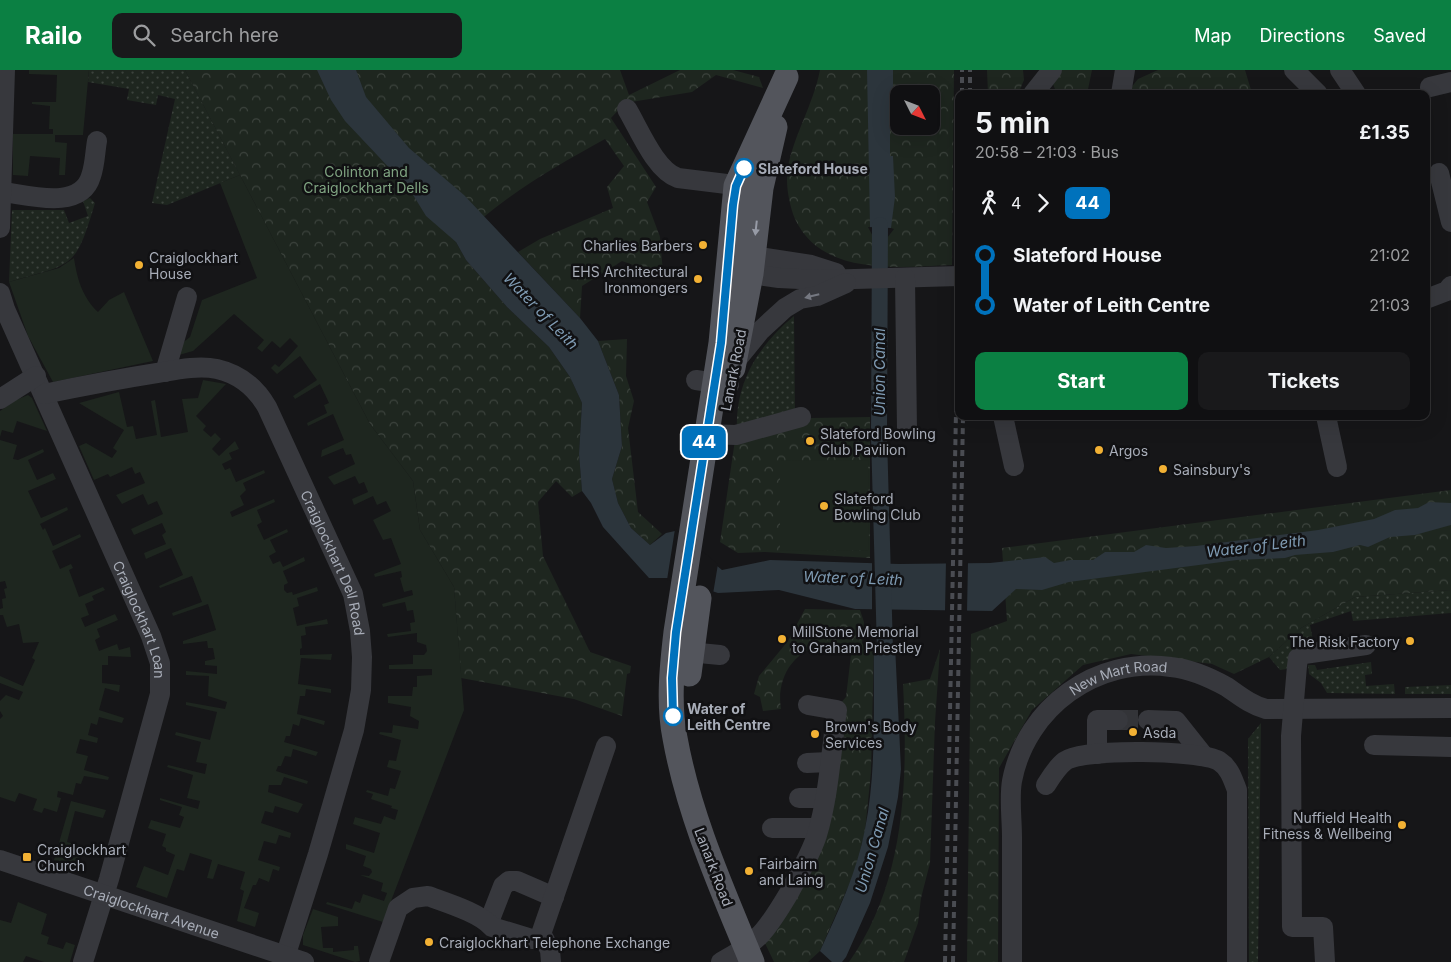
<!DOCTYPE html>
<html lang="en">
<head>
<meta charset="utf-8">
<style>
  body { margin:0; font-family:Inter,sans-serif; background:#19191b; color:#f1f3f6; height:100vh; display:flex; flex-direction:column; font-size:19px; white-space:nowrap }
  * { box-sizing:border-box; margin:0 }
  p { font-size:16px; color:#9c9d9f }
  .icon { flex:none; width:28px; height:28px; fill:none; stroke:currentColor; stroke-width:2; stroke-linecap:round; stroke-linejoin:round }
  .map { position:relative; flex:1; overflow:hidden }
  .sheet { position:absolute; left:955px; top:20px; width:475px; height:330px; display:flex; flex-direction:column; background:#101012; border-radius:10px; box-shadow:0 5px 20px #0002,0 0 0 1px #303032 }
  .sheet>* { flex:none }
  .badge { padding:0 10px; border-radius:8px; font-size:18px; line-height:32px }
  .needle { width:32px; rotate:132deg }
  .controls { position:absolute; left:890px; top:15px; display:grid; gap:10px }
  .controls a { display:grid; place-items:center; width:50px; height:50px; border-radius:10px; background:#101012; box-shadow:0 5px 20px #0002,0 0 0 1px #303032; font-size:25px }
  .map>.badge { position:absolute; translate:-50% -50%; box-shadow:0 0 0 2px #fff }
  .legs { display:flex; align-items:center; gap:8px; height:55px; padding:0 20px; font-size:16px }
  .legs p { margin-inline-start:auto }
  .head { display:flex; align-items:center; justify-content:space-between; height:85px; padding:0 20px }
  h1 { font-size:28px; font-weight:700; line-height:38px }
  .button { display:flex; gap:10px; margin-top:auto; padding:10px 20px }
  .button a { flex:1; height:58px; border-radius:10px; background:#0b8043; color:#fff; font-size:20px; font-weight:700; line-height:58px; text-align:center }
  .button a+a { background:#19191b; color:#f1f3f6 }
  ul { padding:0 20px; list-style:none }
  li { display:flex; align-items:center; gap:18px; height:50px; font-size:19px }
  li i { display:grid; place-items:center; width:8px; height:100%; margin:0 6px; background:currentColor }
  li i::after { content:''; width:12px; height:12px; margin:-6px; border:4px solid; border-radius:50%; background:#101012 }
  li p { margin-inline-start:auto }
  li:first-child i { background:linear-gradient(#0000 50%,currentColor 0) }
  li:last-child i { background:linear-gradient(currentColor 50%,#0000 0) }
  header { display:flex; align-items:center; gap:30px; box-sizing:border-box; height:70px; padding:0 25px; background:#0b8043; color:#fff }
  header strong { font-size:24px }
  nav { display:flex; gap:28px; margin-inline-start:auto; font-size:18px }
  .search { width:350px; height:45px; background:#19191b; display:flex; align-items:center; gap:12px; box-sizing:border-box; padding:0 18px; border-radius:10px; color:#9c9d9f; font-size:19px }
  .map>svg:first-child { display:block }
  .grass { fill:url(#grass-dots) }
  .forest { fill:url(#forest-crowns); fill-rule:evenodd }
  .garden { fill:#1e261f }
  .water { fill:#2c353c }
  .pier { fill:#161618 }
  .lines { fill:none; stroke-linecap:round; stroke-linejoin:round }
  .canal { stroke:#2c353c; stroke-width:16 }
  .minor-tunnel { stroke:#333438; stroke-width:20; stroke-dasharray:20 10; stroke-linecap:butt }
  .minor { stroke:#37383d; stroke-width:20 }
  .major { stroke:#53555c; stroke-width:25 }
  .rail { stroke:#4a4c52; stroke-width:4; stroke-dasharray:6 5; stroke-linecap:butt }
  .oneway { fill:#979ba6 }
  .oneway2 { fill:#757881 }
  .line-1-casing { stroke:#fff; stroke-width:11 }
  .line-1 { stroke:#0072bc; stroke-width:8 }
  .stop-1-dot { fill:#fff; stroke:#0072bc; stroke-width:2.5 }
  .poi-dot { fill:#f2b134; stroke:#111113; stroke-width:2 }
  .labels { text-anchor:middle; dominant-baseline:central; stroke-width:5; stroke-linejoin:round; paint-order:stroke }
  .stop-label { font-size:14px; font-weight:bold; fill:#a8adb8; stroke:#111113; text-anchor:start }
  .park-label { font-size:14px; fill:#7fa381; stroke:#111113 }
  .poi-label { font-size:14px; fill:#a8adb8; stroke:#111113; text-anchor:start }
  .street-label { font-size:14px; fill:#a8adb8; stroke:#111113 }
  .water-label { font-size:15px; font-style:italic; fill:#7f9bb3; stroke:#111113 }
</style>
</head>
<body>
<header>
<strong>Railo</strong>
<div class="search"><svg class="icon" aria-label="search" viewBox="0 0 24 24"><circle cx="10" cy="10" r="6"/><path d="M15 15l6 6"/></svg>Search here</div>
<nav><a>Map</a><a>Directions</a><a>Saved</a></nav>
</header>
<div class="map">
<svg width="1451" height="892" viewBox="0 0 1451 892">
  <defs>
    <pattern id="grass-dots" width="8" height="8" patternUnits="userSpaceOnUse" patternTransform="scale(1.25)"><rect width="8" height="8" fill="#1e261f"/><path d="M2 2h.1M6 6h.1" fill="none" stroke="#3c433d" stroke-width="1.8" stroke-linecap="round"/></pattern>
    <pattern id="forest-crowns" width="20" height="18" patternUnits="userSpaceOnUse" patternTransform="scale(1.25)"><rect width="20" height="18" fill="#1e261f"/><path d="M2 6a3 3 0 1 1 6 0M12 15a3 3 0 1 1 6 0" fill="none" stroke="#3c433d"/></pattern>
  </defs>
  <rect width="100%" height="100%" fill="#161618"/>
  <path class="grass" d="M89,0H185L240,105L167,135L152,133L175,29L158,25L156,35L127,30L129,19L88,12Z
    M90,128L95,133C75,200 74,193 9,212L12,140H64L69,153L88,146L83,131Z
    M794,246L795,343L737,361C735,312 758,276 794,246Z
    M1451,520V543L1353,551L1351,541L1310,555L1313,570L1295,579L1287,599L1280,600L1269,587L1301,558L1355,527Z
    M1371,592L1372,604L1365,605L1366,616L1394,614L1395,624L1327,623L1321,613L1309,604L1308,595H1315L1317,600Z
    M1451,615V624H1405V617Z
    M1261,653L1258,892H1249L1248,669Z"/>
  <path class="forest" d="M185,0H620L629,25L680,0H733L759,7L763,18L716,5L692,22L625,33L611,48L656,117L647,132L660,167L663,203L644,205L633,195L622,191L582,216L580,248L518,182L540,169L613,138L607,117L624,96L605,69C549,100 502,127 456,172L466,190L507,237L549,277L570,307L582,333L579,384L582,421L572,427L556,411L538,432L543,486L590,582L631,596L630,603L627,604L622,646L574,629L461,608L454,517L420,460L413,411L370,354Z
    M820,0H954L952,195C899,197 822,207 795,149C789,134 785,113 788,97C794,65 813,35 820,0ZM899,24H931V56H899Z
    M987,0H1023L1024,10L1018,24H988Z
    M1062,0H1092L1087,24H1057L1053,14Z
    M1158,0H1245L1251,20L1250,24H1126L1138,9Z
    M627,269L626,306L634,331L628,358L638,442L662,464L650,475L631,458L618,433L612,409L622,376L619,325L598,271Z
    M870,347V488L765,482L738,483L720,472L735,370L756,366L811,348Z
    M1451,420V520L1355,527L1301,558L1269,587L1234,604L1212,594L1131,584L1083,595L1032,640L999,698L998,892H967L971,564L1007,551L1002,478Z
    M805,539L860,540L864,552L862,573L864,576L874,575L871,702L865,761L855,801L829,860L820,881L808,892H774L763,869L800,809L839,635L846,627L851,585L843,576C837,575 829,573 824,575C792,580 776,610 781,639L763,641L760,627L754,624L759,606L788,571Z
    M940,579L935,652L930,793L921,828L918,853L904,892H849C906,812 908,708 903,614L930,609Z"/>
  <path class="garden" d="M29,0H89L83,65H55V72L67,73L65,105H59L60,88L30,86L28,106L13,105V64H53V59H49L50,36L32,34V32H56L57,5L29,4Z
    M240,105L370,354L413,411L420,460L454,517L464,640L383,852L326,834L327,832L352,839L355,831L360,833L363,824L384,831L387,823L381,821L383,813L360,805L369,806L372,802L371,799L363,796L366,786L346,779V774L374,783L380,763L353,754L355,747L381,754L384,746L395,750L398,740L391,738L392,736L371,729L373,724L366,722L367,720L388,726L390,718L395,719L401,701L387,697L389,690L396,691L401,670L379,664L380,662L392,663L393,655L418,659L419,651L410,646L411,637L388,633V626H412L413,617H417V606L432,605V599H389V595L413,594V585H424L427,581L426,575L417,572V563L388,567L387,564L411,561L410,553L415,552L413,540L407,541L405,532L383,537L382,534L413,525L412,520L404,522L400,508L402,507L401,501L375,507L374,504L401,494L391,468L383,470L373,450L391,441L386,431L377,435L373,426L354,435L352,429L368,422L364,412L359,414L355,406L334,415L328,407L355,394L351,384L346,385L343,378L321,387L322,380L344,370L333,344L308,356L307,353L327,343L324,335L329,333L320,314L295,329L293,326L317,310L300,286L277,304L271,298L275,294L279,297L298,276L290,268L280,278L272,271L262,282L257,278L264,270L234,244L193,281L172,287L171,282L190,267L202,230L257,208L220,113Z
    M74,188C77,208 82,227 98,242L109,230L124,222L153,291L53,312L28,266L9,212L59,198Z
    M203,310L226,314L196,346L206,356L203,360L211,367L215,363L221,369L212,379L219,386L235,371L239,379L229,383L232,389L222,394L225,400L230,398L236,412L264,400L265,403L243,413L246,420L240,426L244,435L230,442L232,447L274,429L275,432L257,440L262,452L257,455L264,470L287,459L288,462L270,470L276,482L269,486L273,494L280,491L283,497L304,487L305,491L283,501L288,513L284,515V520L287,523L292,522L293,525L317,517L318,521L297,528L299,536L293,538L297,556L327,549L328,554L305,557L306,565L301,566L302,578L300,579V585L332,584L331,590L301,588L298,614L331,619V623L306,619L305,626H300L297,644L325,651L324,655L301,648L299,656L293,654L290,666H286L284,672L318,682L316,686L293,679L291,687L285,686L281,696H278L276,701L308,711L307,714L284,707L281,715H269L268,722L303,734L298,743L275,736L273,743L265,741L261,753L291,763L290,768L279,765L276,774L264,771L258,790L280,797L279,801L273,799L269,812L259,808L256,815H253L244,838L259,843L255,857L237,851L244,821L240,819L245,802L218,794L213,809L207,808L212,790L190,783L184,801L177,799L167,828L136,817L144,796L168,805L175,785L166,781V778L162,776L166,764L148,758L151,750L180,758L184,747L179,745L182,737L160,730V728L198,739L200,731L187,728L193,705L167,697L168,695L205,704L207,694L196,692L201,672L175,665L176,662L210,670L217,642L186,635V632L225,639L227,632L208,626L209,606L186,605V601L217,604V596L205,595V591L215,589L213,578H208L207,571L183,574V571L216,560L208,534L173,546L172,543L202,532L192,506L160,518L159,516L183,505L171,478L146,489L144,483L166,474L162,465L166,462L162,453L134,465L131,459L163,444L157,431L148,435L143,424L122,434L116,425L145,413L140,402L135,404L132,397L110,407L108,404L94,410L79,376L86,373L112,388L117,381L113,378L124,360L79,333L119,322L127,357L133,356L136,369L157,365L151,331L155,330L161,367L188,362L182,329L198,328Z
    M28,325L32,328L47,361L17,351L13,363L2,360L0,367V341L16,330Z
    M0,370L17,375L13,389L18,390L43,379L44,382L28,390L37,410L53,403L56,409L28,421L41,448L67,437L68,440L40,454L43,460L45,458L53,476L80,464L81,467L52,481L60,499L71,494L73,498L69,500L79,527L103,517L105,520L92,526L94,530L85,534L89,545L81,548L85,557L115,544L118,550L97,559L100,567L95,570L99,581L117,574L119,580L130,577L131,587L108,586V595H102V613L120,615L119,622L105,618L99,640L124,648L122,653L99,647L97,655L91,653L88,665L98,668L97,673L80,669L76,683L88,686L84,700L109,707L108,710L84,706L81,714L76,713L73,725L58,721L57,727L61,728L57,742L44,738L42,743L33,740L37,729L19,723L15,732L0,727V649L3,646L0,641V631L6,625L19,630L23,622L0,613V606L23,616L35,590L32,588L39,572L23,573L19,554L7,557L3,545H0V539L3,538L2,529L6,528L4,519L7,518L5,511L0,512Z
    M868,390L869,480L780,481V391Z
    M71,731L106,740L103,748L75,741L67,772L84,777L76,798L54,790Z
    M18,832L47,844L41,864L49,867L47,874L63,879L66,872L75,875L70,892H44L26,886L23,892H0V850L11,853Z
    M313,839L338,847V856L321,857L323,878H333V882L354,880V876H358L360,891L355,892L303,875V865Z"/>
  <path class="water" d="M317,0H356L366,27L409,78L464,125L580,248L598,271L619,325L622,376L612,409L618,433L631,458L650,475L666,463L675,461L722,500L770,490L899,494L990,493L1045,487L1054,493L1070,490H1093L1105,482H1134L1146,475L1166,478L1196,476L1318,460L1374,449L1395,440L1418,438L1429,432L1451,433V455L1415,465L1390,467L1368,477L1360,475L1333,482L1295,485L1285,488L1237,490L1069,512L1042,520L1016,519L992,541L855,539L779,520L718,523L671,508H649L603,457L591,433L582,421L579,384L582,333L570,307L549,277L507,237L466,190L456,172L426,146L410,120L345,51L331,30Z
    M867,0H893V28H890V86H893L895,127L891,158L880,176L870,157Z
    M874,575H895L901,699L898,727L888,777L870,833L846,887L842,892H832L820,881C838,842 857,802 865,759C877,699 873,636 874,575Z"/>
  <path class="pier" d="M868,157L891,158L894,159L879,178Z
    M675,459L718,494L713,524L667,510Z
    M946,491H968L967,542H945Z
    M872,492H889L890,542H872Z
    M884,557L894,566L898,578L872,580V574Z"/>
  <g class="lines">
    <path class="canal" d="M880,155L879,366L885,580"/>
    <path class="minor-tunnel" d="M1118,650H1148"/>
    <g class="minor">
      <path d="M1294,0L1318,24"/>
      <path d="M1340,0L1356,24"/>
      <path d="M1430,17L1451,12"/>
      <path d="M1033,24L1052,0"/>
      <path d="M1121,24L1125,0"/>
      <path d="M627,39C639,59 655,100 678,108L751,117"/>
      <path d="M1439,103L1451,152"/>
      <path d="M3,122C28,125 81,141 91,106C95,95 95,82 97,71"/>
      <path d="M0,158L5,0"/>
      <path d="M741,193L754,186L811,195L836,203"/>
      <path d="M739,195L751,204L779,208L820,210L959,206"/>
      <path d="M905,208L907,360"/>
      <path id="s1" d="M0,223L5,239L151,566L160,593V624L109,809L83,892"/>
      <path d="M1426,229L1447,221L1451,216"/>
      <path d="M734,293L760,261L785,238L800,229L817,226L846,213"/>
      <path d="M165,302L187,227"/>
      <path d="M696,310L729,315"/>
      <path id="s2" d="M44,324C82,316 119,309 157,303C175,300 198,295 217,299C239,304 256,318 267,337L353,524L360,561L362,587L361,620L354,660L318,784L285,887"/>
      <path d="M0,329L36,306"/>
      <path d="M1003,346L1014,396"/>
      <path d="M1326,346L1337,397"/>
      <path d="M705,364L736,365L801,347"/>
      <path d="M678,581L720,585"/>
      <path d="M1148,650L1176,651L1203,685"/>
      <path d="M1374,675L1451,677"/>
      <path d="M1097,684V650H1118"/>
      <path d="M807,693L829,692"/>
      <path d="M1046,715C1051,707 1057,697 1065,691C1083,678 1200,680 1219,691C1230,698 1233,710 1237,720V892"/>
      <path d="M799,728H825"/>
      <path d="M772,758H818"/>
      <path id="s3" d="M0,790L304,892"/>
      <path d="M489,852L503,816L509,811H517L554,827"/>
      <path d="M542,865L550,880L551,892"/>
      <path d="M379,892L398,838L413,828L428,826C447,833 480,843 492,857L532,869L540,867L606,676"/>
      <path d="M721,892C759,872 767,860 789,823C799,804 810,786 817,765C829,725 831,681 837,640L808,635"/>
      <path id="s4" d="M1012,892C1012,850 1012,809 1012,767C1012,749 1009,728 1012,711C1026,637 1097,586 1171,597C1191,599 1209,607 1227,617C1240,626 1251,635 1266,639L1451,638"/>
      <path d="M1325,892L1323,857H1292L1291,666L1297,596L1298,588L1304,584L1366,575"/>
    </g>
    <path class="major" d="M733,298L751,204L761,118L775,57
      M689,604L699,528
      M752,892C722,819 689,746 675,668C668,634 672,596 676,562L721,273L736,116L786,7"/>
    <path class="rail" d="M962,24V0
      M970,24V0
      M945,892L959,192
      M953,892L963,346"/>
  </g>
  <defs><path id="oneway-solid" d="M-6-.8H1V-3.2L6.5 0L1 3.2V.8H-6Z" transform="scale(1.25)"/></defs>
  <use class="oneway" href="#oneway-solid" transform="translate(756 158) rotate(96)"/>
  <use class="oneway2" href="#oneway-solid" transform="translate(812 226) rotate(166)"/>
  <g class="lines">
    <g class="line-1-casing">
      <path id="line-1" d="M673,646L672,608L676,562L721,273L733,135L736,116L744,98"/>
    </g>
    <use href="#line-1" class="line-1"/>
  </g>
  <g class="stop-1-dot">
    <circle cx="744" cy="98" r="9"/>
    <circle cx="673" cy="646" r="9"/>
  </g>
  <g class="poi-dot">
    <circle cx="703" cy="175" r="5"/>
    <circle cx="139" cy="195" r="5"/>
    <circle cx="698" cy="209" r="5"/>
    <circle cx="810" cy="371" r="5"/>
    <circle cx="1099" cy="380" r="5"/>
    <circle cx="1163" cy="399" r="5"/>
    <circle cx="824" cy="436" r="5"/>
    <circle cx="782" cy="569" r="5"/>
    <circle cx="1410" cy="571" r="5"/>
    <circle cx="1133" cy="662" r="5"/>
    <circle cx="815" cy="664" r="5"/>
    <circle cx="1402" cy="755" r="5"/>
    <rect x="22" y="782" width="10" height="10" rx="2.5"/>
    <circle cx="749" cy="801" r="5"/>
    <circle cx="429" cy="872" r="5"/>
  </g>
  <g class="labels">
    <g class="stop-label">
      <text x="758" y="98">Slateford House</text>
      <text x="687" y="638">Water of<tspan x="687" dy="16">Leith Centre</tspan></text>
    </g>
    <g class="park-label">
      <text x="366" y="101">Colinton and<tspan x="366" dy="16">Craiglockhart Dells</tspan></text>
    </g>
    <g class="poi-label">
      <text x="693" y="175" text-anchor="end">Charlies Barbers</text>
      <text x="149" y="187">Craiglockhart<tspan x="149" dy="16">House</tspan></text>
      <text x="688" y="201" text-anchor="end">EHS Architectural<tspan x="688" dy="16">Ironmongers</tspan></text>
      <text x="820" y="363">Slateford Bowling<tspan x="820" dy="16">Club Pavilion</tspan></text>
      <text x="1109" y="380">Argos</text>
      <text x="1173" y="399">Sainsbury's</text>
      <text x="834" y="428">Slateford<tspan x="834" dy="16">Bowling Club</tspan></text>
      <text x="792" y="561">MillStone Memorial<tspan x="792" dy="16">to Graham Priestley</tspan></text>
      <text x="1400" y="571" text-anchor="end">The Risk Factory</text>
      <text x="825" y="656">Brown's Body<tspan x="825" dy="16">Services</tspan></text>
      <text x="1143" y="662">Asda</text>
      <text x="1392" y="747" text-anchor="end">Nuffield Health<tspan x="1392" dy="16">Fitness &amp; Wellbeing</tspan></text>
      <text x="37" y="779">Craiglockhart<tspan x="37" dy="16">Church</tspan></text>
      <text x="759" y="793">Fairbairn<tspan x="759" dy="16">and Laing</tspan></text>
      <text x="439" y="872">Craiglockhart Telephone Exchange</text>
    </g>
    <g class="street-label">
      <text transform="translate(733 300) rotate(-79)">Lanark Road</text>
      <text stroke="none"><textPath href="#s2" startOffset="410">Craiglockhart Dell Road</textPath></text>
      <text stroke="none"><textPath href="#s1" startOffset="356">Craiglockhart Loan</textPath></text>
      <text stroke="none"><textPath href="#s4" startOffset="342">New Mart Road</textPath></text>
      <text transform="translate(714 797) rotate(69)">Lanark Road</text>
      <text stroke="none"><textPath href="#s3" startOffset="160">Craiglockhart Avenue</textPath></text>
    </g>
    <g class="water-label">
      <text transform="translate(541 241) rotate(46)">Water of Leith</text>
      <text transform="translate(879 302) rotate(-90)">Union Canal</text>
      <text transform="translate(1256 476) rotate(-7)">Water of Leith</text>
      <text transform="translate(853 508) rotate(2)">Water of Leith</text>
      <text transform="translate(872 780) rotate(-74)">Union Canal</text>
    </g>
  </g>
</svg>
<div class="controls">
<a><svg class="needle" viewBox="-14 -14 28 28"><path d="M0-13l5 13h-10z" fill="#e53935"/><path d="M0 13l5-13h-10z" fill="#9c9d9f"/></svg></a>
</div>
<b class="badge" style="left:704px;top:372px;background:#0072bc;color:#fff">44</b>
<section class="sheet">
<div class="head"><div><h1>5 min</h1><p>20:58 – 21:03 · Bus</p></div><b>£1.35</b></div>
<div class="legs"><svg class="icon" aria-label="walk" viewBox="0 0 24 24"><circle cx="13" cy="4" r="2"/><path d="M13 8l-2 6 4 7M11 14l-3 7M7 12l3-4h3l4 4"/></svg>4<svg class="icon" aria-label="forward" viewBox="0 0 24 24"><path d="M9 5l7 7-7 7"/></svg><b class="badge" style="background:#0072bc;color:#fff">44</b></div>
<ul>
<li><i style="color:#0072bc"></i><b>Slateford House</b><p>21:02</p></li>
<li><i style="color:#0072bc"></i><b>Water of Leith Centre</b><p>21:03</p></li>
</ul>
<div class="button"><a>Start</a><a>Tickets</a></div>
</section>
</div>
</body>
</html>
